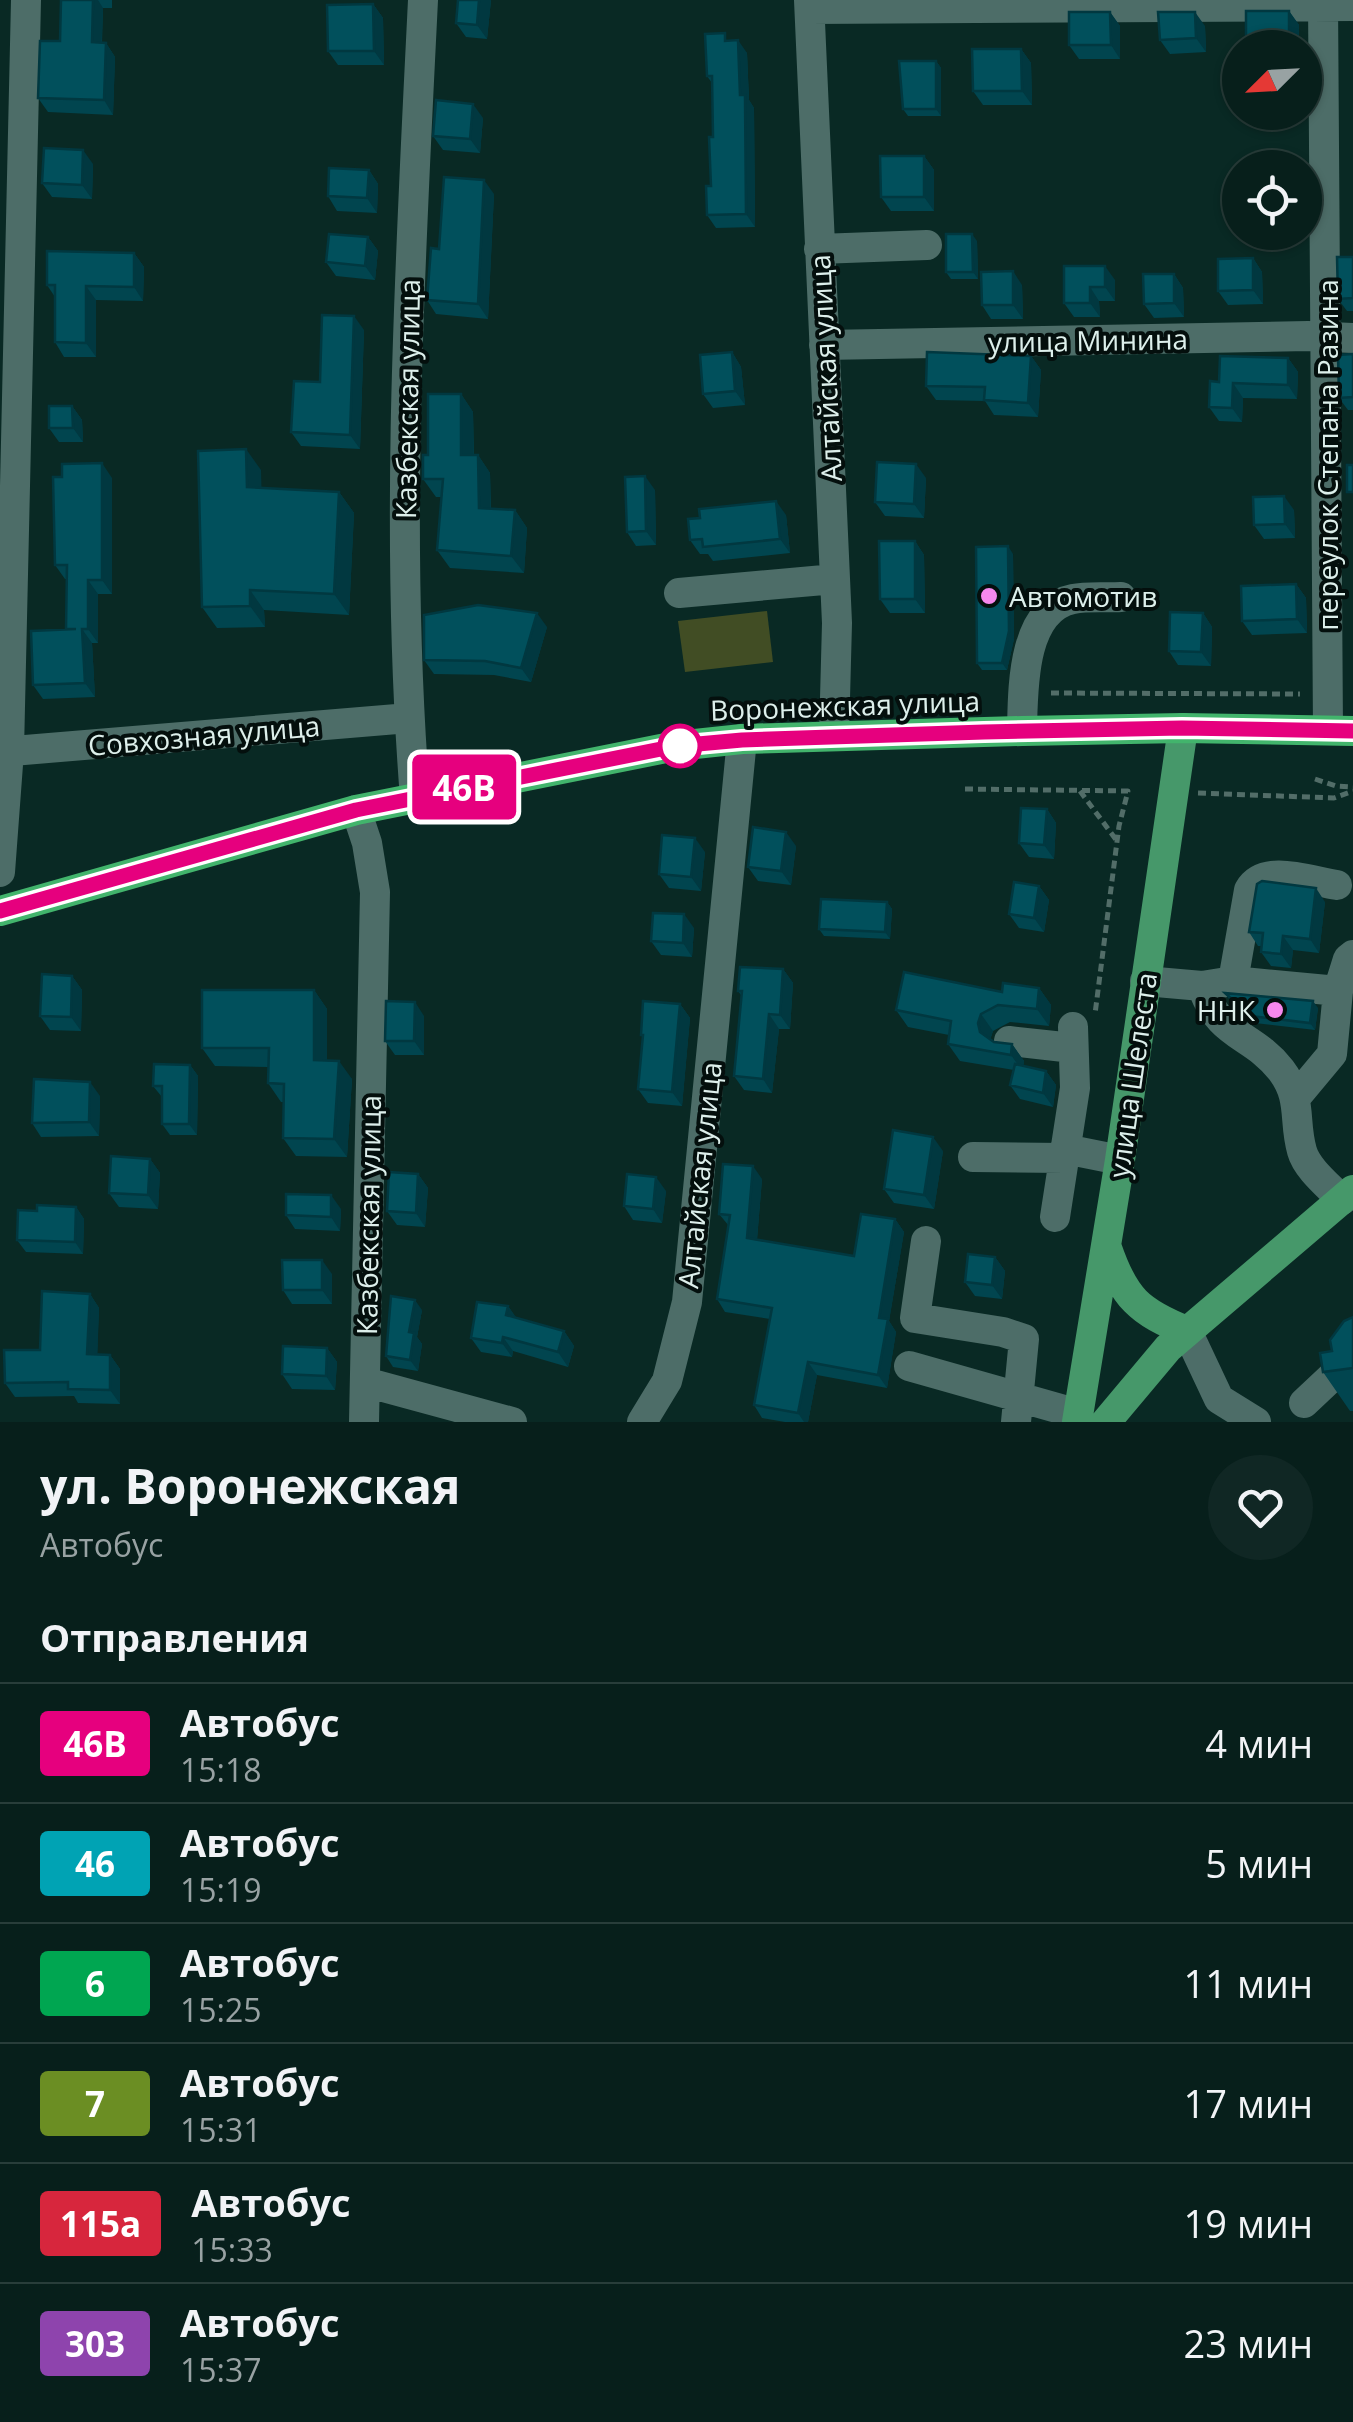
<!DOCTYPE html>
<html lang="ru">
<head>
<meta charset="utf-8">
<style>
  body { margin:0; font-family:"Open Sans",sans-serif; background:#102724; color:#f1f3f6; height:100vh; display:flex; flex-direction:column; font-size:38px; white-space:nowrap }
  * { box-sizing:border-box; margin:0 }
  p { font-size:32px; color:#98a2a3 }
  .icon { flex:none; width:55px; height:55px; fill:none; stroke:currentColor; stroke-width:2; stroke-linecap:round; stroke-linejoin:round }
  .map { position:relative; height:1422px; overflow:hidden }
  .drawer { display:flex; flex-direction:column; background:#071f1b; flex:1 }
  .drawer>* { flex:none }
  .badge { padding:0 20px; border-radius:8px; font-size:35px; line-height:65px }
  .needle { width:65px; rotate:246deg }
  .fabs { position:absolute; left:1222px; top:30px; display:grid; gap:20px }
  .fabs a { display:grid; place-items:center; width:100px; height:100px; border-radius:50%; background:#071f1b; box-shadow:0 2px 8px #0004,0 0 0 2px #283d3a; font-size:50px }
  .map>.badge { position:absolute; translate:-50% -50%; box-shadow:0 0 0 5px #fff }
  h2 { padding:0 40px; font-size:38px; line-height:90px }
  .round { display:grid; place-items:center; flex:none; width:105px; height:105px; border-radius:52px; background:#102724 }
  .head { display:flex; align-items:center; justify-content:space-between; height:170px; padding:0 40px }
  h1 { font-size:48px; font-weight:700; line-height:75px }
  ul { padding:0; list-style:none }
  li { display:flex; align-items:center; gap:30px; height:120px; padding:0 40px; border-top:2px solid #283d3a }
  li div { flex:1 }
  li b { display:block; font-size:38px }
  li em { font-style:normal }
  li .badge { min-width:110px; font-weight:700; text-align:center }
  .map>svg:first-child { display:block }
  .green { fill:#414d24 }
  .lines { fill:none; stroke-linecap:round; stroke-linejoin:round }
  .path { stroke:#526d68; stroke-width:5; stroke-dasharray:8 5; stroke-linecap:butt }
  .minor { stroke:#4d6d68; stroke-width:30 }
  .major { stroke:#46986a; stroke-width:30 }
  .highway { stroke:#42b46c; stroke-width:30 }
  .wall { fill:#01454f }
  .shaded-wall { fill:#013840 }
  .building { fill:#01505c; stroke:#013840; stroke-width:2.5 }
  .line-casing { stroke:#fff; stroke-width:22 }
  .line { stroke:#e6007e; stroke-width:15 }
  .poi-dot { fill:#f688ed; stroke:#040f0d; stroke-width:4 }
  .stop-dot { fill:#fff; stroke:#e6007e; stroke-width:5 }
  .labels { text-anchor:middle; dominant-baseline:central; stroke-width:8; stroke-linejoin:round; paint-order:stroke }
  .street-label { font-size:28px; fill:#ddefeb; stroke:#040f0d }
  .poi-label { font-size:28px; fill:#ddefeb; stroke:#040f0d; text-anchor:start }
</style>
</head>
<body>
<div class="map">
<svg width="1353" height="1422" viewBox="0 0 1353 1422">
  <rect width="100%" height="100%" fill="#092924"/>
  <path class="green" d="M767,611L773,662L685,672L678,621Z"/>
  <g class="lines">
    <path class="path" d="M1051,693L1300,694
      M1315,779L1336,786L1353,787
      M965,789L1128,791L1119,826L1095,1014
      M1080,791L1117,841
      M1198,793L1334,798L1353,791"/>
    <path class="minor" d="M809,0L837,623L834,736
      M1323,0L1328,730
      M810,9L1353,6
      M819,249L927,245
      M824,345L1308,336L1353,338
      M679,593L835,579
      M1022,731C1023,692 1021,609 1073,599C1088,596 1105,598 1121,597
      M0,752L409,718
      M415,798C394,532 410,266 423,0
      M356,810L367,843L375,892L364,1422
      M0,872L9,751L26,0
      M1145,981L1202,986L1233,981L1338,991L1332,1054L1297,1096
      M1233,981L1249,890C1264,863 1310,881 1337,885
      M1202,986C1220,1039 1251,1032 1281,1070C1303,1099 1293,1120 1302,1151C1307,1169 1329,1186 1342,1200
      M1338,991L1348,959L1353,955
      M1009,1041L1073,1048
      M1065,1149L1120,1160
      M973,1157L1064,1158
      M1055,1217L1075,1088L1073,1027
      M926,1241L915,1318L1003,1332L1024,1339L1016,1422
      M1187,1331L1219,1399L1256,1422
      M909,1366L1078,1414
      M365,1382L512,1422
      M1304,1403L1353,1357
      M642,1422L667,1381L687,1302L742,739"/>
    <path class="major" d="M1107,1248C1124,1298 1139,1312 1187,1331
      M1077,1422L1120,1160L1183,728
      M1106,1422L1168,1348L1353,1190"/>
    <path class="highway" d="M0,911L356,810L676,746L742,739L1022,731L1183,728L1353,731"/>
  </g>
  <path class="wall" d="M61,0H112V8H103L102,43H106L115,57L113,115L48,112L38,98L60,41Z
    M491,0L487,39L466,37L456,23Z
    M373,4L383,18L384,65H338L328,51Z
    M1289,11L1299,25V48H1254L1246,36Z
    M1110,12L1120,26V59H1079L1069,45Z
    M1205,26L1206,52L1170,54L1160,40Z
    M730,41L747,53L749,100L754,108L755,227L716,228L707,215L711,186L713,137L712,83L707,76Z
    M1021,49L1031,63L1032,105H983L973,91Z
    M936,61L941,68V116H908L903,109Z
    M483,118L480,153L443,150L433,136Z
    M924,156L934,170V211H891L881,197Z
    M93,164L92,199L52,197L42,183Z
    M369,170L378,184L377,213L337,211L328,196Z
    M494,194L488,319L436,314L427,300L439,249Z
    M368,237L378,251L375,280L336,276L326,262Z
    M977,241L978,279H951L946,272Z
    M134,253L144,267L143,301L96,300V357H64L55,342V297L47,285Z
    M1353,257V311H1347L1338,299Z
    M1253,258L1262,272L1263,304L1228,305L1218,291Z
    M1064,266L1115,280V301H1099L1100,317H1074L1064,303Z
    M1174,274L1183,288L1184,317L1154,318L1144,304Z
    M1022,285L1023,319H991L982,305Z
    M364,330L360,449L301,446L291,432L320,382Z
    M732,352L741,367L745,405L713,408L703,394Z
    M1353,354V410H1348L1339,398Z
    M1031,356L1041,370L1038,417L994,415L985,401L936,400L926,386Z
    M1288,358L1298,372L1297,399L1243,398L1242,422L1219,421L1209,407L1219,382Z
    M461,394L473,412L474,455H478L490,473L491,508L515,510L527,528L524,573L450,568L437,550L441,497H436L423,479L428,455Z
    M72,406L82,420L83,442H59L49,428Z
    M261,470V488L339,492L354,513L349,615L264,610L265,627L217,628L202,607Z
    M112,478V594H98V643H92L95,697L43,699L33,685L67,629V579H65L55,565Z
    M926,478L924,518L885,516L875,502Z
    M655,490L656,545L636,546L627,532Z
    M1294,510L1295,538L1264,539L1254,525Z
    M786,515L790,553L713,561L708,554H700L690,540Z
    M915,541L924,555L925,613H890L880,599Z
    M1013,554L1014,639L1007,670H982L977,663Z
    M1296,584L1306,598L1307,633L1252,635L1242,621Z
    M1203,613L1212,627L1211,666L1178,665L1169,651Z
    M547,627L531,682L494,675L434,674L424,660Z
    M1047,809L1056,823L1054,859L1029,857L1019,843Z
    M796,846L791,885L758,881L748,867Z
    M705,852L701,891L669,888L659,874Z
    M1039,886L1049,900L1044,932L1019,928L1009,914Z
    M887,902L892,909L890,939L824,936L819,929Z
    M1325,902L1319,953L1293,950L1291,968L1271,966L1261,952L1262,946H1258L1249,932Z
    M694,928L692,957L661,955L651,941Z
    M783,969L793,983L790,1029H779L772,1093L744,1090L734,1076L741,995L738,991Z
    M72,976L82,990L81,1031L50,1030L40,1016Z
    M1039,988L1051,1005L1049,1026L1010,1022L993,1031L990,1040L994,1042L1012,1044L1024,1061L1023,1066L1046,1071L1056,1085L1053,1107L1020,1099L1010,1085L1014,1070L960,1061L948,1044L949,1035L908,1027L896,1010L1002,992Z
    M314,990L327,1009V1060L352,1079L347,1157L296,1156L283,1138V1102H281L268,1083V1067L215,1066L202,1048Z
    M1225,993L1318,1008L1315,1030L1255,1023L1230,1000Z
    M680,1004L690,1018L682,1106L648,1103L638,1089L643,1038L641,1035Z
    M424,1016V1055H395L385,1041Z
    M190,1065L198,1076L197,1135H170L162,1124V1097L153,1086Z
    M100,1096L99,1136L41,1137L32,1123Z
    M943,1151L934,1209L894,1203L884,1189Z
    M150,1159L160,1173L158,1209L119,1207L109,1193Z
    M418,1174L428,1188L425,1227L397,1225L387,1211Z
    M762,1179L757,1240L854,1256L895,1219L904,1232L889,1321L896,1332L887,1388L817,1375L808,1422H785L762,1418L754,1405L770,1319L725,1312L717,1299L729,1226L719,1214Z
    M666,1191L662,1223L633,1220L624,1206Z
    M76,1207L84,1219L83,1254L26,1252L17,1240L37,1211Z
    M341,1209L340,1231L295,1229L286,1215Z
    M995,1257L1005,1271L1002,1299L975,1296L965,1282Z
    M332,1274V1304H292L283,1290Z
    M90,1294L99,1308L97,1355H110L120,1369V1404L78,1403L74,1396L15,1397L5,1383L40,1350Z
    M508,1306L516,1318L564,1331L574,1346L568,1367L513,1351L512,1357L481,1352L471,1338Z
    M422,1310L417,1337L422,1344L418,1371L393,1367L386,1356Z
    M1353,1317V1411H1350L1323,1372L1332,1351Z
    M327,1348L337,1362L335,1390L292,1389L282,1374Z"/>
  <path class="shaded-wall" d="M93,0H98L103,8L101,56L92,42Z
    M479,0H491L487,39L477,25Z
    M373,4L383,18L384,65L374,51Z
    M1289,11L1299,25V48H1298L1289,36Z
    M1110,12L1120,26V59L1111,45Z
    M1195,12L1205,26L1206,52L1196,38Z
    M738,40L747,53L749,100L754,108L755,227L746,214Z
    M106,43L115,57L113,115L104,100Z
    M1021,49L1031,63L1032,105L1022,91Z
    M936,61L941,68V116L936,109Z
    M473,104L483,118L480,153L470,139Z
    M83,150L93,164L92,199L82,185Z
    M924,156L934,170V211L924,197Z
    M369,170L378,184L377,213L367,198Z
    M484,180L494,194L488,319L478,304Z
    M972,234L977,241L978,279L973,272Z
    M368,237L378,251L375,280L365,266Z
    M134,253L144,267L143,301L134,287Z
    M1253,258L1262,272L1263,304L1253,290Z
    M1105,266L1115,280V301L1105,287Z
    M1013,271L1022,285L1023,319L1013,305Z
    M1174,274L1183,288L1184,317L1174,303Z
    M86,286L96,300V357L86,343Z
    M1090,287L1099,301L1100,317L1090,303Z
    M354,316L364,330L360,449L350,435Z
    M732,352L741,367L745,405L735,391Z
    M1031,356L1041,370L1038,417L1028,403Z
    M1288,358L1298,372L1297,399L1288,385Z
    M1233,383L1243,398L1242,422L1232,408Z
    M461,394L473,412L474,473L461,455Z
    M72,406L82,420L83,442L73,428Z
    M246,449L261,470L262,508L247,487Z
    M478,455L490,473L491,525L479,508Z
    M102,463L112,478V594L102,580Z
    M916,464L926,478L924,518L914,504Z
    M645,476L655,490L656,545L646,531Z
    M339,492L354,513L349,615L334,594Z
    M1284,496L1294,510L1295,538L1285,524Z
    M776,501L786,515L790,553L780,539Z
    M515,510L527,528L524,573L511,556Z
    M915,541L924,555L925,613L915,599Z
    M1008,546L1013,554L1014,639L1007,670L1002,663Z
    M88,580L98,594V643L88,629Z
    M1296,584L1306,598L1307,633L1297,619Z
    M250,590L264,610L265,627L250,606Z
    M537,613L547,627L531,682L521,668Z
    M1203,613L1212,627L1211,666L1201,652Z
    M82,629L92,643L95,697L85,683Z
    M1047,809L1056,823L1054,859L1044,845Z
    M786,832L796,846L791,885L781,871Z
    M695,838L705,852L701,891L691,877Z
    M1039,886L1049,900L1044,932L1034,918Z
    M1316,888L1325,902L1319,953L1310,939Z
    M887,902L892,909L890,939L885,932Z
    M684,914L694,928L692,957L683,943Z
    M1283,936L1293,950L1291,968L1281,954Z
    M783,969L793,983L790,1029L780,1015Z
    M72,976L82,990L81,1031L71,1017Z
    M1039,988L1051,1005L1049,1026L1037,1009Z
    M314,990L327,1009V1078L314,1060Z
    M1313,1001L1318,1008L1315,1030L1310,1023Z
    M415,1002L424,1016V1055L414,1041Z
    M680,1004L690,1018L682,1106L672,1092Z
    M769,1014L779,1029L772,1093L763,1079Z
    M981,1014L993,1031L990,1040L980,1032L978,1023Z
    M1012,1044L1024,1061L1023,1072L1011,1055Z
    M339,1061L352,1079L347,1157L334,1139Z
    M190,1065L198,1076L197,1135L189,1124Z
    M1046,1071L1056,1085L1053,1107L1043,1093Z
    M90,1082L100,1096L99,1136L89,1122Z
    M933,1137L943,1151L934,1209L924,1195Z
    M150,1159L160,1173L158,1209L148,1195Z
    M753,1166L762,1179L756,1251L747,1238Z
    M418,1174L428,1188L425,1227L416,1213Z
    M656,1177L666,1191L662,1223L653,1209Z
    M331,1195L341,1209L340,1231L331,1217Z
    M76,1207L84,1219L83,1254L75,1242Z
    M895,1219L904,1232L889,1321L896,1332L887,1388L878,1375L879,1318Z
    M995,1257L1005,1271L1002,1299L992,1285Z
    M322,1260L332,1274V1304L322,1290Z
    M90,1294L99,1308L97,1368L87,1354Z
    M415,1300L422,1310L417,1337L422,1344L418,1371L410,1360L409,1332Z
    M508,1306L518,1320L506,1315Z
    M564,1331L574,1346L568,1367L558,1352Z
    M503,1337L513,1351L512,1357L502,1343Z
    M327,1348L337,1362L335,1390L326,1376Z
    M110,1355L120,1369V1404L110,1390Z
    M808,1362L817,1375L808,1422H804L798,1413Z"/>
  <path class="building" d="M61,0H93L92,42L106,43L104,100L38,98L40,41H60Z
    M458,0H479L477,25L456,23Z
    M373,4L374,51H328L327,5Z
    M1246,11H1289V36H1246Z
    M1069,12H1110L1111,45H1069Z
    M1158,12H1195L1196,38L1160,40Z
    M725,33V41L738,40L740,95H745L746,214L707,215L706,186H711L709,137H713L712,76H707L705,34Z
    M972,49H1021L1022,91H973Z
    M899,61H936V109H903Z
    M436,100L473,104L470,139L433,136Z
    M44,148L83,150L82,185L42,183Z
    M880,156H924V197H881Z
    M329,168L369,170L367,198L328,196Z
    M444,177L484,180L478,304L427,300L431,248L439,249Z
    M329,234L368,237L365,266L326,262Z
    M946,234H972L973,272H946Z
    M47,251L134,253V287L86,286V343L55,342V285H47Z
    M1337,257H1353V298L1338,299Z
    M1253,258V290L1218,291V259Z
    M1064,266H1105V287H1090V303H1064Z
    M1013,271V305H982L981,272Z
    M1143,274H1174V303L1144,304Z
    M322,315L354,316L350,435L291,432L294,381L320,382Z
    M732,352L735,391L703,394L700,355Z
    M927,352L1031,356L1028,403L984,400L985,387L926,386Z
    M1353,354V397L1339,398L1338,355Z
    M1220,356L1288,358V385L1233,383L1232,408L1209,407L1210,381L1219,382Z
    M428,394H461V455H478L479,508L515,510L511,556L437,550L443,479H423V455H428Z
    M49,406H72L73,428H49Z
    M246,449L247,487L339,492L334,594L250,590V606L202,607L198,451Z
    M877,462L916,464L914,504L875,502Z
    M102,463V580H88V629H82L85,683L33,685L31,631L76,629H66L67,565H55L53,477H62V464Z
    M1347,465H1353V492H1347Z
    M645,476L646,531L627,532L625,477Z
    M1284,496L1285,524L1254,525L1253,497Z
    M776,501L780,539L703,547L702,539L690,540L688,519L700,518L699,509Z
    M879,541H915V599H880Z
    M1008,546L1009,631L1002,663H977L976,547Z
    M1296,584L1297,619L1242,621L1241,586Z
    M478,605L537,613L521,668L485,661L424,660V615Z
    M1170,612L1203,613L1201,652L1169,651Z
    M1021,808L1047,809L1044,845L1019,843Z
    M753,827L786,832L781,871L748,867Z
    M662,835L695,838L691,877L659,874Z
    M1262,881L1316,888L1310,939L1283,936L1281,954L1261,952L1263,933L1249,932L1257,884Z
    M1014,882L1039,886L1034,918L1009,914Z
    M821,899L887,902L885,932L819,929Z
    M653,913L684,914L683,943L651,941Z
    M740,967L783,969L780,1015L769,1014L763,1079L734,1076L742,991H738Z
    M904,972L1002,992L1003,983L1039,988L1037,1009L998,1005L981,1014L978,1023L980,1032L994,1042L1012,1044L1011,1055L948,1044L951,1021L896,1010Z
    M42,974L72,976L71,1017L40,1016Z
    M202,990H314V1060L339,1061L334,1139L283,1138L284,1084L268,1083L269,1048H202Z
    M1225,993L1313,1001L1310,1023L1250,1016Z
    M386,1001L415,1002L414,1041H385Z
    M643,1001L680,1004L672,1092L638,1089L643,1035H641Z
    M154,1064L190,1065L189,1124H162V1086H153Z
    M1015,1064L1046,1071L1043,1093L1010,1085Z
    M34,1079L90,1082L89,1122L32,1123Z
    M893,1130L933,1137L924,1195L884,1189Z
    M111,1156L150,1159L148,1195L109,1193Z
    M723,1164L753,1166L747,1238L854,1256L861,1214L895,1219L879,1318L888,1319L878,1375L808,1362L798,1413L754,1405L772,1308L717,1299L730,1215L719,1214Z
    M389,1172L418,1174L416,1213L387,1211Z
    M627,1174L656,1177L653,1209L624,1206Z
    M286,1194L331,1195V1217L286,1215Z
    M37,1205L76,1207L75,1242L17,1240L18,1210L37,1211Z
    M968,1254L995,1257L992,1285L965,1282Z
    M282,1260H322V1290H283Z
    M42,1291L90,1294L87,1354L110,1355V1390L68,1389V1382L5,1383L4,1350H40Z
    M391,1296L415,1300L409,1332L414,1333L410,1360L386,1356Z
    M477,1302L508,1306L506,1315L564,1331L558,1352L503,1337L502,1343L471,1338Z
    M1353,1317V1368L1323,1372L1320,1353L1332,1351L1330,1340L1344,1321Z
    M283,1346L327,1348L326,1376L282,1374Z"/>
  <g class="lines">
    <g class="line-casing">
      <path id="line" d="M0,911L356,810L676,746L742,740L984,732L1182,728L1353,731"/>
    </g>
    <use href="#line" class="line"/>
  </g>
  <g class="poi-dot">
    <circle cx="989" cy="596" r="10"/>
    <circle cx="1275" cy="1010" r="10"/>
  </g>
  <circle class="stop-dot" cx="680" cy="746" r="20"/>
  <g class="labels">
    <g class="street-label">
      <text transform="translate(1088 340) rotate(-1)">улица Минина</text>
      <text transform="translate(825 368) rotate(-93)">Алтайская улица</text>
      <text transform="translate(407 399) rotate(-89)">Казбекская улица</text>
      <text transform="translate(1327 455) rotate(-90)">переулок Степана Разина</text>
      <text transform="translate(845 705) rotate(-2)">Воронежская улица</text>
      <text transform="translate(204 735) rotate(-5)">Совхозная улица</text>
      <text transform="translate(1132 1075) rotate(-82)">улица Шелеста</text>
      <text transform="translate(699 1175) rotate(-84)">Алтайская улица</text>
      <text transform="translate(368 1215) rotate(-89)">Казбекская улица</text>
    </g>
    <g class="poi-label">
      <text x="1009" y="596">Автомотив</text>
      <text x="1255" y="1010" text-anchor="end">ННК</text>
    </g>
  </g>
</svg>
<div class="fabs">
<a><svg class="needle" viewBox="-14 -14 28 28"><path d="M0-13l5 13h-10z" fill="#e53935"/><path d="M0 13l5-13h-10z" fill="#98a2a3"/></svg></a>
<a><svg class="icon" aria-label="locate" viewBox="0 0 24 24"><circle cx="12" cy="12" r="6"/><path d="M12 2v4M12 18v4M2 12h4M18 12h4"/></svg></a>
</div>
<b class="badge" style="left:464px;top:787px;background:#e6007e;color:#fff">46В</b>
</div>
<section class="drawer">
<div class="head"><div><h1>ул. Воронежская</h1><p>Автобус</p></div><a class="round"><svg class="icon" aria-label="heart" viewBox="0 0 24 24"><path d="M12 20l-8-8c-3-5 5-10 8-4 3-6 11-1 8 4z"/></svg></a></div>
<h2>Отправления</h2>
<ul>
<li><span class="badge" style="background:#e6007e;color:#fff">46В</span><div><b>Автобус</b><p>15:18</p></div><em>4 мин</em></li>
<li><span class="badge" style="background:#00a3b4;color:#fff">46</span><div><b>Автобус</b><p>15:19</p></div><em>5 мин</em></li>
<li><span class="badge" style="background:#00a651;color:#fff">6</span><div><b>Автобус</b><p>15:25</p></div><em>11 мин</em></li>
<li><span class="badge" style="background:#6b8e23;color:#fff">7</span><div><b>Автобус</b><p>15:31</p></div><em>17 мин</em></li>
<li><span class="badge" style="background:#d7263d;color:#fff">115а</span><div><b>Автобус</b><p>15:33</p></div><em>19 мин</em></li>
<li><span class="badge" style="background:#8e44ad;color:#fff">303</span><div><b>Автобус</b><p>15:37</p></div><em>23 мин</em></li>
</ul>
</section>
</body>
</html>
